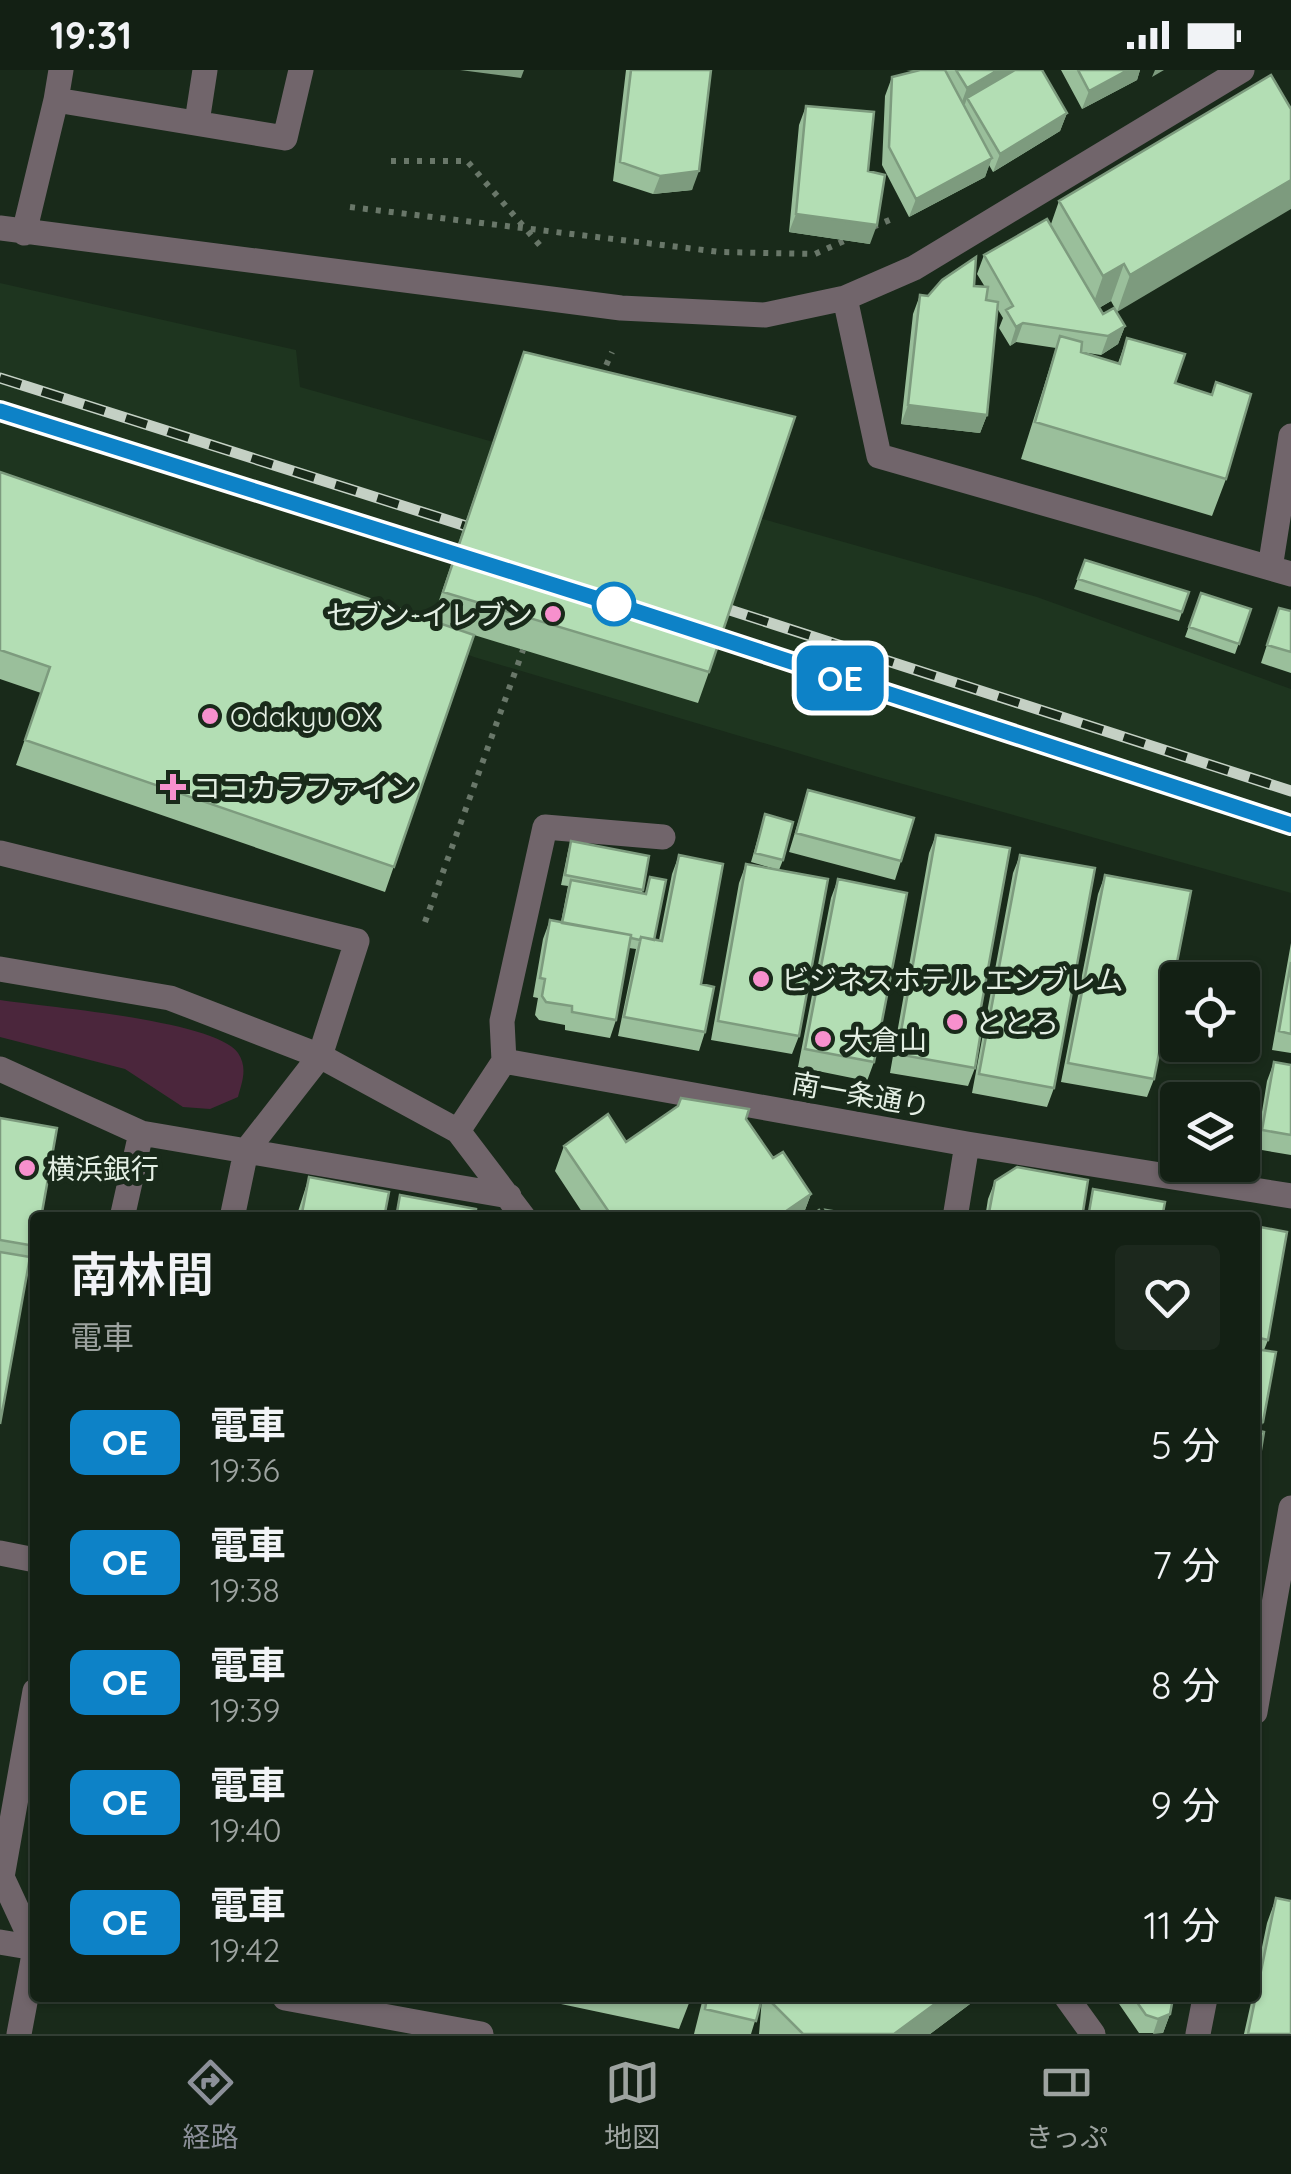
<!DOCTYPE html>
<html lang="ja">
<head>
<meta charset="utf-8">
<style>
  body { margin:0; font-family:Quicksand,"Noto Sans JP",sans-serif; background:#1c281d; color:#f1f3f6; height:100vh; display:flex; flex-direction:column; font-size:38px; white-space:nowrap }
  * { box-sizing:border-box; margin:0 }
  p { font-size:32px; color:#9da3a0 }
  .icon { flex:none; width:55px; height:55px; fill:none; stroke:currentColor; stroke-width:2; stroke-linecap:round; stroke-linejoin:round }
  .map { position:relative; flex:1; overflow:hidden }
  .panel { position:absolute; left:30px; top:1142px; width:1230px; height:790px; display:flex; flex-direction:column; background:#132014; border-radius:10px; box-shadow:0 2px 8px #0004,0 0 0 2px #323e34 }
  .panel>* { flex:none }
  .badge { padding:0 20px; border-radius:15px; font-size:35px; line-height:65px }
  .tools { position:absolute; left:1160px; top:892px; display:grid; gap:20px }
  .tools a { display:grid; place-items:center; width:100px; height:100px; border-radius:10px; background:#132014; box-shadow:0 2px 8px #0004,0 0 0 2px #323e34; font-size:50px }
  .map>.badge { position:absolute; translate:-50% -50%; box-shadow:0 0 0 5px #fff }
  .round { display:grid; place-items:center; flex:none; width:105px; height:105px; border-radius:10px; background:#1c281d }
  .head { display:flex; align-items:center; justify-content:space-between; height:170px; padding:0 40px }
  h1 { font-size:48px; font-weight:600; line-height:75px }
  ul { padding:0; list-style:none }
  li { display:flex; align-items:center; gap:30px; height:120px; padding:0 40px }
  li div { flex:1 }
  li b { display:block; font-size:38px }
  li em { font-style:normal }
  li .badge { min-width:110px; font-weight:700; text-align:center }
  .status { display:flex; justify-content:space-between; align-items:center; height:70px; padding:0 50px; background:#132014; direction:ltr }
  .status svg { height:28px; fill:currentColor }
  .tabs { display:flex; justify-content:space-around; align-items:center; height:140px; border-top:2px solid #323e34; background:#132014; font-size:28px; color:#9da3a0 }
  .tabs a { display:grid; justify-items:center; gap:5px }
  .tabs .active { color:#8c9099 }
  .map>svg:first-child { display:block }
  .built { fill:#1e351f }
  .green { fill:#4b263c }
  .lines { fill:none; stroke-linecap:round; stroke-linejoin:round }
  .path { stroke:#697769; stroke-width:6; stroke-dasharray:5 8; stroke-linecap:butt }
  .minor { stroke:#71656b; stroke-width:25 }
  .rail-casing { stroke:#c4d0c4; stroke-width:11 }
  .rail { stroke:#192a1a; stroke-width:8; stroke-dasharray:22; stroke-linecap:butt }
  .wall { fill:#9abf9b }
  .shaded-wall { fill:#7d9b7e }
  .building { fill:#b3deb4; stroke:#7d9b7e; stroke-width:2.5 }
  .line-casing { stroke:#fff; stroke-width:22 }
  .line { stroke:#0d82c7; stroke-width:15 }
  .stop-dot { fill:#fff; stroke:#0d82c7; stroke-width:5 }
  .poi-dot { fill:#f790cd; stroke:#192a1a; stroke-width:4 }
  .labels { text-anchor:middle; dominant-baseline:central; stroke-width:10; stroke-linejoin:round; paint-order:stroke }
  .poi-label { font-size:28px; fill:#e4efe4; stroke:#192a1a; text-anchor:start }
  .street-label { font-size:28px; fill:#e4efe4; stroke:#192a1a }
</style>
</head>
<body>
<div class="status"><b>19:31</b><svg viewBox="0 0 49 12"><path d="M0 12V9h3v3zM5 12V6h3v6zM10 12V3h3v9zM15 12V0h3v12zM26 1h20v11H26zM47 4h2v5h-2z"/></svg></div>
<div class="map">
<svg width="1291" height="1964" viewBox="0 0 1291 1964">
  <rect width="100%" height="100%" fill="#192a1a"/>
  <path class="built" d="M0,213L296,280L300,317L1037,527L1291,619V823L878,707L474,587L0,411Z"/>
  <path class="green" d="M0,930C45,937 215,950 238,983C248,998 242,1012 238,1027L210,1039L183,1037L125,999L0,967Z"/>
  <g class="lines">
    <path class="path" d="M391,91H467L543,179
      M350,137L720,182L815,184L853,167
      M873,157L894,148
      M601,307L612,282
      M425,852L523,580"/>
    <path class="minor" d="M56,30L285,68L301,0
      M197,52L205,0
      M0,158L621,238L765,245L845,228L914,198L1242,0
      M24,163L56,30L61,0
      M845,228L879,386L1291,504
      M1270,498L1291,366
      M0,783L357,871L320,986L246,1081L232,1148
      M0,899L170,928L320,986L458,1061L524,1148
      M504,991L502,951L545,757L663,767
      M0,999L141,1063L509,1126
      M458,1061L504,991L967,1074L1291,1126
      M122,1148L141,1063
      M955,1148L967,1074
      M0,1483L35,1490
      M35,1621L2,1807L35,1878
      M1255,1642L1291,1438
      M0,1872L35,1878
      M285,1928L481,1964
      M1067,1928L1093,1964
      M19,1964L35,1879
      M1198,1964L1205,1928"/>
    <g class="rail-casing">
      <path id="rail" d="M0,308L491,464
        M0,341L482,493
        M705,532L1291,721
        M692,560L1291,755"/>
    </g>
    <use href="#rail" class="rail"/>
  </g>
  <path class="wall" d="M626,0H711L692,120L653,124L613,111Z
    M906,0H1042L1067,43L1060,61L993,102L989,95L985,107L909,147L882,95L885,26L892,7L916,1Z
    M1061,0H1140L1137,10L1082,39Z
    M1271,5L1117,242L1111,231L1099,238L1103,244L1125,256L1118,274L1101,285L1081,282L1118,293L1127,268L1175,313L1226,409L1212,446L1021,389L1056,278L1016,272L1010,276L999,258L1003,248L997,238L987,345L980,363L901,354L913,244L920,225L928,226L974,216L985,217L977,204L984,185L1051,154L1059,131Z
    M806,36L868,101L870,174L789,162L799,55Z
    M513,313L709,602L698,633L474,565L385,822L16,695L41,623L0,609V402L432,551Z
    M1085,490L1189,522L1179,551L1074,519Z
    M1201,523L1251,539L1235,584L1185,567Z
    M1279,538L1291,541V603L1261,593Z
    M808,720L901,791L895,810L789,782Z
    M765,744L783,790L779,800L751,792Z
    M936,765L978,954L975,998L968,1016L890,1003L929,783Z
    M571,771L643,820L642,823L645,824L650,807L654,870H659L672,804L679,785L701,914L705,962L699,981L618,966L636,879L629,878L616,950L610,968L565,960V955L539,950L535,945L538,928L533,927L543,869L550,850L561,852L568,816L561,815L568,781Z
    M1020,785L1054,1018L1047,1037L972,1023L1013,803Z
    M746,794L799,966L792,984L711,970L739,813Z
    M1105,805L1154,1009L1147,1027L1061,1012L1098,824Z
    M838,809L874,992L867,1011L798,997L831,828Z
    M1291,873V983L1272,980Z
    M1274,992L1291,995V1085L1256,1079L1267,1011Z
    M0,1048L35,1148V1177L28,1196L0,1354Z
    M746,1049L773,1088L811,1124L802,1148H586L555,1101L564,1076L626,1072Z
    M309,1107L384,1148H296Z
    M995,1111L1082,1148H985L988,1129Z
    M1255,1156L1268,1270L1264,1280L1263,1352L1260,1361L1255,1415Z
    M1276,1828L1291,1964H1244L1252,1928H1255V1911L1267,1853Z
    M563,1928H691L679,1959L561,1934Z
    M703,1928H762L751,1964H694Z
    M762,1928H975L974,1931L930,1964H759Z
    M1115,1928H1173L1170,1944L1163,1963H1139Z"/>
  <path class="shaded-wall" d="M460,0H524L521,8Z
    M998,0H1023L967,28L965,34L960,37L967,18Z
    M1128,0H1140L1137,10L1082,39L1089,21Z
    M1155,0H1164L1152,7Z
    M1067,43L1060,61L993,102L1000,84Z
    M992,88L985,107L909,147L916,129Z
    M699,101L692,120L653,124L660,106Z
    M1291,110V139L1117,242L1130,205Z
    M796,144L877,155L870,174L789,162Z
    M1124,194L1111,231L1090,243L1103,206Z
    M1023,253L1016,272L1010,276L1016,257Z
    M1125,256L1118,274L1101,285L1108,266Z
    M908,335L987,345L980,363L901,354Z
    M811,1124L802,1148H776Z
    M943,1928H975L974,1931L930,1964H894Z
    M1170,1944L1163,1963L1153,1964L1158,1949Z"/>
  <path class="building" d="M631,0H711L699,101L660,106L620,92Z
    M920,0H945L992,88L916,129L889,77L892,7Z
    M956,0H998L967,18Z
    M1015,0H1042L1067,43L1000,84L967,28Z
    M1078,0H1128L1089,21Z
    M1271,5L1291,39V110L1130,205L1124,194L1103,206L1059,131Z
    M806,36L874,42L868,101L885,105L877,155L796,144Z
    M1047,149L1103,244L1114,238L1125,256L1108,266L1023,253L1016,257L1006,240L1013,236L984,185Z
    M976,187L974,216L988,217L986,230L998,232L987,345L908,335L920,225L928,226L942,210Z
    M1060,266L1082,272L1081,282L1120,294L1127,268L1185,284L1175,313L1212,325L1216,312L1251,324L1226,409L1035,352Z
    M524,282L795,347L709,602L443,522Z
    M0,402L474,565L394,797L25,670L50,597L0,580Z
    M1085,490L1189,522L1182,542L1078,509Z
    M1201,523L1251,539L1239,574L1189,557Z
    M1279,538L1291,541V582L1267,575Z
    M808,720L914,748L901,791L796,763Z
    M765,744L793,752L783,790L755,783Z
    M936,765L1010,778L978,954L982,955L975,998L897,984Z
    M571,771L649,786L643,820L565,805Z
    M679,785L723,794L701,914L714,917L705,962L624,947L641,867L662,871Z
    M1020,785L1095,798L1054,1018L979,1004Z
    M746,794L828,809L799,966L718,951Z
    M1105,805L1191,821L1154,1009L1068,993Z
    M650,807L666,810L654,870L641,867L640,870L631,868V865L562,853L571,810L646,824Z
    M838,809L907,823L874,992L805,979Z
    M550,850L631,865L616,950L572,942V936L546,932L542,926L545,909L540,908Z
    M1291,892V964L1279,961Z
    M1274,992L1291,995V1065L1262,1060Z
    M681,1028L749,1039L746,1049L773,1088L783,1082L811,1124L776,1148H613L564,1076L608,1044L626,1072L678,1036Z
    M0,1048L57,1058L41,1148H35V1176L0,1170Z
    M1017,1097L1088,1110L1082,1148H988L995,1111Z
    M309,1107L389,1122L384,1148H301Z
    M1093,1119L1165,1132L1162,1148H1088Z
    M400,1125L476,1139L475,1148H396Z
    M819,1140L824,1148H808Z
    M826,1140L874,1148H831Z
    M1171,1142L1205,1148H1170Z
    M1255,1156L1287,1162L1268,1270L1255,1267Z
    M0,1182L30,1187L0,1354Z
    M1255,1279L1276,1282L1263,1352L1255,1350Z
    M1255,1360L1264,1362L1255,1415Z
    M1276,1828L1291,1831V1964H1248Z
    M707,1928H762L756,1951L705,1939Z
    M772,1928H943L894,1964H803L772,1933Z
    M1134,1928H1173L1170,1944L1158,1949L1146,1945Z"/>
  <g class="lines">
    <g class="line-casing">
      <path id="line" d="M0,341L614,534L1291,755"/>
    </g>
    <use href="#line" class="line"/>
  </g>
  <circle class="stop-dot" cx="614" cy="534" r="20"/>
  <g class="poi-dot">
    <circle cx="553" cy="544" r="10"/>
    <circle cx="210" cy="646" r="10"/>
    <path d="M168 702h10v10h10v10h-10v10h-10v-10h-10v-10h10z"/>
    <circle cx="761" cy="909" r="10"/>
    <circle cx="955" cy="952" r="10"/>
    <circle cx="823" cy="969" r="10"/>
    <circle cx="27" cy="1098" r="10"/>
  </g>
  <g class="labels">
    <g class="poi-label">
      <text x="533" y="544" text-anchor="end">セブン-イレブン</text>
      <text x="230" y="646">Odakyu OX</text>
      <text x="193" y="717">ココカラファイン</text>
      <text x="781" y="909">ビジネスホテル エンブレム</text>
      <text x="975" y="952">ととろ</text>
      <text x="843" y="969">大倉山</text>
      <text x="47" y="1098">横浜銀行</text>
    </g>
    <g class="street-label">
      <text transform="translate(861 1024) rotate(10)">南一条通り</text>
    </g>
  </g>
</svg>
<div class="tools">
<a><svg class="icon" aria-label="locate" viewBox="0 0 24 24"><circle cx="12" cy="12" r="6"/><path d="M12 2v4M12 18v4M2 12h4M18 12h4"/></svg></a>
<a><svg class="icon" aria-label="layers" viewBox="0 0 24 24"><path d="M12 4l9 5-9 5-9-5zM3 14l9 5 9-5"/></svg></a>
</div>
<b class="badge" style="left:840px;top:608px;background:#0d82c7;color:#fff">OE</b>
<section class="panel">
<div class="head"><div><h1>南林間</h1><p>電車</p></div><a class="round"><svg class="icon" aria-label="heart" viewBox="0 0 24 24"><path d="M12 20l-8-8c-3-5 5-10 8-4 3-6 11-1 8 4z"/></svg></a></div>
<ul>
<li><span class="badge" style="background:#0d82c7;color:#fff">OE</span><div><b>電車</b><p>19:36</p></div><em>5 分</em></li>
<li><span class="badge" style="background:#0d82c7;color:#fff">OE</span><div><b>電車</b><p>19:38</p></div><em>7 分</em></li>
<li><span class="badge" style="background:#0d82c7;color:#fff">OE</span><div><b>電車</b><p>19:39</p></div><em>8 分</em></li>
<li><span class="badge" style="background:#0d82c7;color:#fff">OE</span><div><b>電車</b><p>19:40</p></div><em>9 分</em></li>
<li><span class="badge" style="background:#0d82c7;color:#fff">OE</span><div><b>電車</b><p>19:42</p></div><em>11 分</em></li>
</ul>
</section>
</div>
<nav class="tabs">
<a class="active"><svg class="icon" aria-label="directions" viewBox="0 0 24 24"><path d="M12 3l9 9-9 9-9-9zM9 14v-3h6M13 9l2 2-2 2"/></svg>経路</a>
<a><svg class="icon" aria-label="map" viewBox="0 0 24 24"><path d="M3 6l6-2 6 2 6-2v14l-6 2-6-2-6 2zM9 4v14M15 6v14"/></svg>地図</a>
<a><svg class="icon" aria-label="tickets" viewBox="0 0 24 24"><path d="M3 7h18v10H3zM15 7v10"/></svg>きっぷ</a>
</nav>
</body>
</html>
